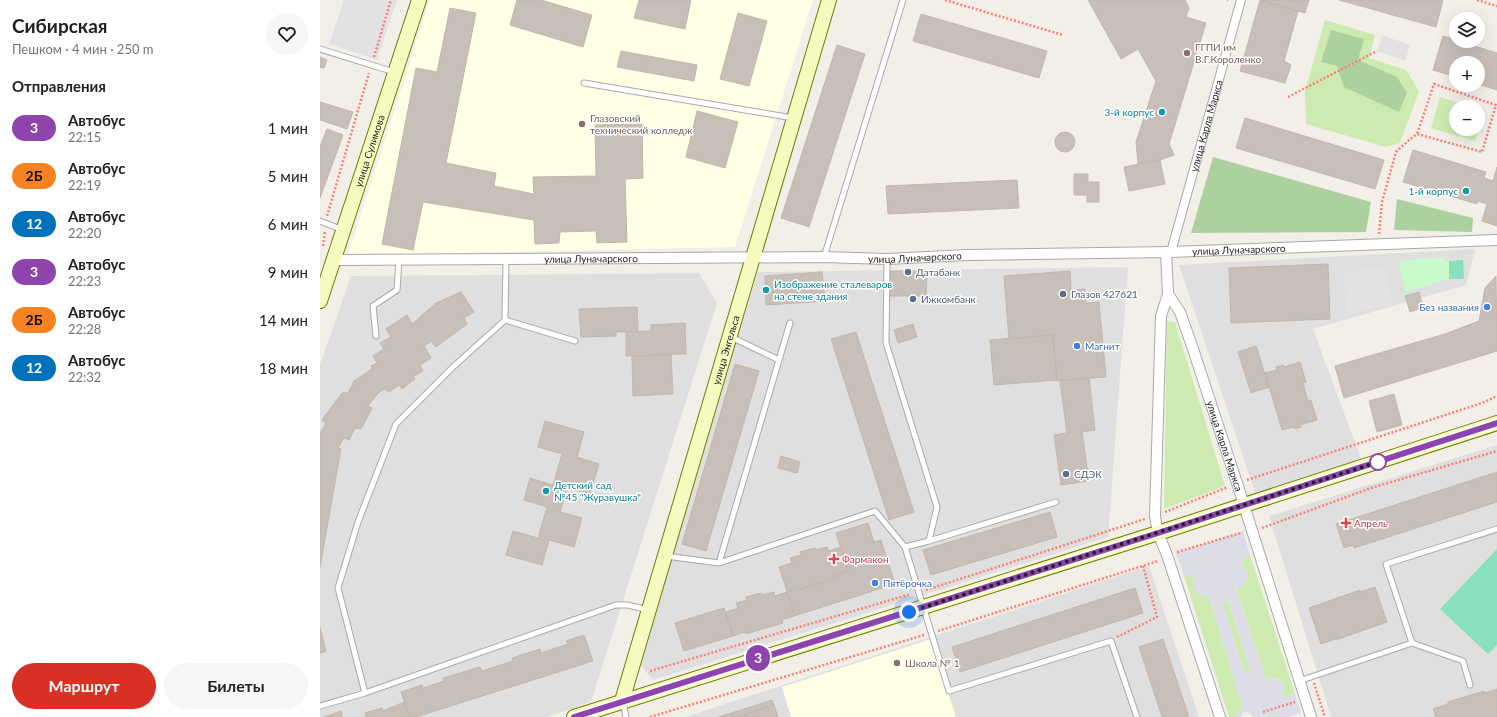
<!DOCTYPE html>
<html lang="ru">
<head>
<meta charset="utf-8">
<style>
  body { margin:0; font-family:Lato,sans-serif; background:#f6f6f6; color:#202124; height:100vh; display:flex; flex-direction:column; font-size:15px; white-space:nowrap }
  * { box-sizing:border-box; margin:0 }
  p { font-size:13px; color:#757577 }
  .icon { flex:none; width:22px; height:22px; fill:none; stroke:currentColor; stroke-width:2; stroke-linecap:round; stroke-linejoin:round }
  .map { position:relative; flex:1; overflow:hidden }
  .side { display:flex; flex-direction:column; background:#fff; width:320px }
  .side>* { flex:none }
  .badge { padding:0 8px; border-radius:13px; font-size:14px; line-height:26px }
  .fabs { position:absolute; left:1129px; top:12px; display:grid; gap:8px }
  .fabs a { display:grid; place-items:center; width:36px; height:36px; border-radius:50%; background:#fff; box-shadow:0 4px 16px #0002; font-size:20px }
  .you { position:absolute; width:20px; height:20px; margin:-10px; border:3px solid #fff; border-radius:50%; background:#1a73e8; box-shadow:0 0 0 6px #1a73e833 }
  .map>.badge { position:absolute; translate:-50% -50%; box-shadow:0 0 0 2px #fff }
  h2 { padding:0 12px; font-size:15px; line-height:36px }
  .round { display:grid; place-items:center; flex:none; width:42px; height:42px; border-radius:21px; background:#f6f6f6 }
  .headline { display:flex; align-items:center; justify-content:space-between; height:68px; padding:0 12px }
  h1 { font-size:19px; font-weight:700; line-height:30px }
  .cta { display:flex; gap:8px; margin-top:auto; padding:8px 12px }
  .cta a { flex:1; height:46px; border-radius:24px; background:#d93025; color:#fff; font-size:16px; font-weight:700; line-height:46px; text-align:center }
  .cta a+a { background:#f6f6f6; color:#202124 }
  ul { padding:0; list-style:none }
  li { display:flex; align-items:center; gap:12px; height:48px; padding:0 12px }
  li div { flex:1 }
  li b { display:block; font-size:15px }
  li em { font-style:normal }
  li .badge { min-width:44px; font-weight:700; text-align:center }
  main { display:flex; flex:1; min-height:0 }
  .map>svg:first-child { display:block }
  .residential { fill:#e0dfdf }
  .education { fill:#ffffe5 }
  .grass { fill:#cdebb0 }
  .forest { fill:#add19e }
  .park { fill:#c8facc }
  .pitch { fill:#88e0be }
  .parking { fill:#e2e2e2 }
  .plaza { fill:#dddde8; fill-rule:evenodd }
  .building { fill:#c7bfb8; stroke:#c4b6ab }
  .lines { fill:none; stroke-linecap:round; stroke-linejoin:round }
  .service-casing { stroke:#a9a9a9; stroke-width:7 }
  .pedestrian-casing { stroke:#a9a9a9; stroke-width:10 }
  .minor-casing { stroke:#a9a9a9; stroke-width:12 }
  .secondary-casing { stroke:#707d05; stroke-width:16 }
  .path { stroke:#fa8072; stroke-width:2.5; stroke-dasharray:2 2; stroke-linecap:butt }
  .service { stroke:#fff; stroke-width:5 }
  .pedestrian { stroke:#fff; stroke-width:8 }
  .minor { stroke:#fff; stroke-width:10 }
  .secondary { stroke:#f7fabf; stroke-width:14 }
  .line-casing { stroke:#fff; stroke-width:9 }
  .line { stroke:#8e44ad; stroke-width:6 }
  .walk { stroke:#222; stroke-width:4; stroke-dasharray:0 7.2 }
  .education-dot { fill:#8d6e63; stroke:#fff; stroke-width:1.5 }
  .culture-dot { fill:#0f9aa8; stroke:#fff; stroke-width:1.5 }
  .service-dot { fill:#5c6f8a; stroke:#fff; stroke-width:1.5 }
  .shop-dot { fill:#3f7fe0; stroke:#fff; stroke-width:1.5 }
  .stop-dot { fill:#fff; stroke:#8e44ad; stroke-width:2 }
  .health-dot { fill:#e0444e; stroke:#fff; stroke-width:1.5 }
  .labels { text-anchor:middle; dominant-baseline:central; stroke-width:3; stroke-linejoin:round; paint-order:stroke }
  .education-label { font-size:10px; fill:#785e54; stroke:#fff; text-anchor:start }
  .culture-label { font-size:10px; fill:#0d838f; stroke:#fff; text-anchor:end }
  .street-label { font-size:10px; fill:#222; stroke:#fff }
  .service-label { font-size:10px; fill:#4e5e75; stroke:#fff; text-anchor:start }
  .shop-label { font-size:10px; fill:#366cbe; stroke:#fff; text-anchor:start }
  .health-label { font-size:10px; fill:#be3a42; stroke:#fff; text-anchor:start }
</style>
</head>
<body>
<main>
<section class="side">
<div class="headline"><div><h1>Сибирская</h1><p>Пешком · 4 мин · 250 m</p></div><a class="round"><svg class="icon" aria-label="heart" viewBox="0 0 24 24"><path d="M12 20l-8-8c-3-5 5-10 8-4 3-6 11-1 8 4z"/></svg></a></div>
<h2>Отправления</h2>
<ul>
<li><span class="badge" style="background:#8e44ad;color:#fff">3</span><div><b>Автобус</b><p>22:15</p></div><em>1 мин</em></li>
<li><span class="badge" style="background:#f58220;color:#111">2Б</span><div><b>Автобус</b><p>22:19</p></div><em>5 мин</em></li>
<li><span class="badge" style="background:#0072bc;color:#fff">12</span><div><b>Автобус</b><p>22:20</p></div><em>6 мин</em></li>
<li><span class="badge" style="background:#8e44ad;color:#fff">3</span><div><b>Автобус</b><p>22:23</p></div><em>9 мин</em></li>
<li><span class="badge" style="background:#f58220;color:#111">2Б</span><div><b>Автобус</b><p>22:28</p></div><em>14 мин</em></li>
<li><span class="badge" style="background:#0072bc;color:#fff">12</span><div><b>Автобус</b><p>22:32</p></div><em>18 мин</em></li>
</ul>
<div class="cta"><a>Маршрут</a><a>Билеты</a></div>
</section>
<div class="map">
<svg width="1177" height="717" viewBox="0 0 1177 717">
  <rect width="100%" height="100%" fill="#f2efe9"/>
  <path class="residential" d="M1155,249L1146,285L993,329L1042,461L936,495L859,265Z
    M808,267L788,537L333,680L317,661L438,272Z
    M379,273L397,303L271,702L227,717H0V365L31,276Z
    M1177,445V717H1011L949,516Z
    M829,566L879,717H365Z"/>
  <path class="education" d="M110,0H493L415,247L28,255Z
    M611,639L636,717H471L462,687Z"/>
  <path class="grass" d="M1005,20L1055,35L1049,58L1086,70L1099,91L1080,143L1066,147L986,124L985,92Z
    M1120,97L1152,107H1136V129H1158V109L1164,111L1155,141L1111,128Z
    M847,321L855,322L905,486L844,509Z
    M930,555L975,694L963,697L960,680L954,678L946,679L916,588C924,586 929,581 927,571L920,564L925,557Z
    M868,575L875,579L874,585L879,595L889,597L923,707L916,717H909L864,576Z
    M908,601L931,672L925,674L902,603Z"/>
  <path class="forest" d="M1011,30L1044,39L1038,60L1077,77L1087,93L1079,112L1024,87L1017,66L1001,62Z
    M893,157L1051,202L1046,232L871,233Z
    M1077,199L1153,218L1152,232L1074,230Z"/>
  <path class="park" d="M1124,257V261H1129V279L1085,292L1079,261Z"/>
  <path class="pitch" d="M1143,260L1144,279H1129V261Z
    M1177,549V645L1168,654L1120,609Z"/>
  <path class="parking" d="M24,0H77L57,60L9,44Z
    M1062,35L1090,45L1085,61L1057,51Z
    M1067,268L1072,306L1026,312L1025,272Z"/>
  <path class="plaza" d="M923,531L930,555L925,557L920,564L927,571V580L923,585L916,589L946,679L954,678L962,682L965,687L963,697L975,694L981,713L969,717H933L931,714L927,712L923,713L921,717H916L918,711L923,707L889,597L879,595L874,588L875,579L868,575L864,576L856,553ZM908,601L931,671L925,674L902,603Z"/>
  <path class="building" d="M197,0H221L272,15L263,47L190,25Z
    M319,0H371L365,29L314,18Z
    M768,0H865L869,8L866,17L886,23L849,144L854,155L840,160L818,164L816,142L836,81L818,49L801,59Z
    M940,0H989L985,13Z
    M940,0L978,11L964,61L971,65L965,83L920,71Z
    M1019,0H1123L1116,27Z
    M130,8L156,13L126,163L176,173L174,186L214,194L213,177L276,176L275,125L322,124L323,178L305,179L307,242L277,243L276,231L240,232L239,243L215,244L214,220L103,202L93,250L62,244L96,68L117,72Z
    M418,13L447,21L429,86L400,79Z
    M601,14L727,51L719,78L593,41Z
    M1123,36L1177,53V90L1158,84V63H1136V77L1113,70Z
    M517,45L545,54L489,227L461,218Z
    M301,51L377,65L374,81L297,67Z
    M0,57L7,60L4,68L0,67Z
    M0,102L33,112L27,129L0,120Z
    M377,111L418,122L405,168L366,157Z
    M925,118L1064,160L1055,189L916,148Z
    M7,129L23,135L0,198V147Z
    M735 142a10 10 0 1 1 20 0a10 10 0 1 1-20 0Z
    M1093,150L1166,172L1164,178L1173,181L1177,167V226L1162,221L1167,204L1157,201V204L1083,182Z
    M840,160L845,184L809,191L804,167Z
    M754,174H768V182H779V202H767V195H754Z
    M697,180L699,208L568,214L566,186Z
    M1008,264L1010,319L911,323L909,268Z
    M569,271H607L606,296H569Z
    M750,271L751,290L765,289L766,303L779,302L786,377L737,381L733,335L689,339L684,276Z
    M502,272L505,301L446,305L445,276Z
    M1176,276L1177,351L1024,398L1015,366L1125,334L1159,321L1165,288Z
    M141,292L154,312L144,318L147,324L116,347L111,341L104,346L111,358L100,365L103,371L93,377L95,379L82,389L79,385L69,392L65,389L58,393L48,406L52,408L41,429L35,428L29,440L24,438L18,448L21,449L0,567V433L6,423L2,420L22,393H28L34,381L52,369L51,366L57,363L53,356L64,349L60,343L71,337L66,329L87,315L92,324L116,303Z
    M1099,292L1103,308L1090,312L1085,296Z
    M317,307L318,331L296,332V336L261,337L259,309Z
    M365,323L366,354L306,356V332L331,331V325Z
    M593,324L597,337L578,343L574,330Z
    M536,332L594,512L569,520L511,339Z
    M733,335L737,380L674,385L670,340Z
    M936,346L949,387L931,393L918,352Z
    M351,355L353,394L313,396L312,356Z
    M980,362L986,382L983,383L988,401L991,400L997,420L980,425L981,427L975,429L974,427L962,430L945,373L957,370L956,367L963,365L964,367Z
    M415,364L439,371L386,551L362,544Z
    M769,378L775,430L762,432L769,481L741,485L734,435L747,433L740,381Z
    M1074,394L1082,425L1057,432L1049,401Z
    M225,421L264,432L257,457L279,464L270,494L247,488L240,512L262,518L254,547L229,540L222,565L186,555L193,531L218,538L227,507L204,500L210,478L233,485L242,454L218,447Z
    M461,456L480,462L477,473L458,468Z
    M1177,472V502L1034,548L1033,545L1024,548L1016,524Z
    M730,512L737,537L611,575L603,550Z
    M548,523L554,542L561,540L575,584L474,616L467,591L479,587L480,589L516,578L515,575L528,571L516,533Z
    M507,547L509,551L521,547L528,571L515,575L516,578L480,589L479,587L467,591L459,567L472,563L470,558L481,555L480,552L495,548L496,550Z
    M1055,587L1067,622L1016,640L1015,639L1001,644L989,608L1040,590V592Z
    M815,588L823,613L640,672L632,647Z
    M454,592L455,596L467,592L474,616L462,620L463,623L426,634L425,632L413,636L406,612L418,608L416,603L427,600L426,597L441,593L442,595Z
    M404,608L413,636L364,651L355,623Z
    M0,627L6,651L0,653Z
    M264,635L273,661L96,717H89L81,692L102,685L103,688L124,681L123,678L160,667L162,671L193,661L192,658L220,649L221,653L248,644L246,641Z
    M843,639L869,717H842L819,647Z
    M1177,689V717H1116L1113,709L1128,704V702L1164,691L1165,693Z
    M452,700L454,705L418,717H399Z
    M84,702L89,717H46L45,713L62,708L63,711Z
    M454,705L458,717H418Z
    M21,711L22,717H4Z"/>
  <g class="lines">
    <g class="service-casing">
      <path id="service" d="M0,49L74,72
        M264,83L473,118
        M0,221L23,230
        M504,257L583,0
        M567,259L566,343L617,507L609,541
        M185,320L255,341
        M56,336L53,306L77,290L79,260
        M411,337L459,360L399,563L555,511L585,547
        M459,360L470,323
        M736,502L609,541L585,547L629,691L791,641L817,717
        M346,556L399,563
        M1092,643L1143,661L1150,685
        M979,681L1092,643L1066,564L1177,529
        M45,693L18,588L38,522L76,424L133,367L185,320L186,259
        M303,702L306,717
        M0,706L45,693L296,605H308L328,610"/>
    </g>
    <g class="pedestrian-casing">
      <g id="pedestrian">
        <path id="s1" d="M851,252L921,0"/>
      </g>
    </g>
    <g class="minor-casing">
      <g id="minor">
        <path d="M846,252L848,294L841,316L835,516L838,533L847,555L900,717"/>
        <path id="s2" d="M13,260L504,257L567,259L647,255L851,252L1177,240"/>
        <path id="s3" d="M848,294L860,312L873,349L917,483L991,717"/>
      </g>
    </g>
    <g class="secondary-casing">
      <g id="secondary">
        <path id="s4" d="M0,301L99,0"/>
        <path id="s5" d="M302,701L509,0"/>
        <path d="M254,717L838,533L1177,423"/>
      </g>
    </g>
    <path class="path" d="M625,0L743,35
      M907,0H908
      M1157,0L1177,6
      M54,57L71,0
      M968,97L1057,51
      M7,216L49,73
      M1059,234L1062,202L1076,152L1089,140L1097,134L1162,152L1176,105L1114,84L1097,134
      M3,246L5,231
      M927,480L1162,403L1177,396
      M845,512L908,487
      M942,528L1051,488L1177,451
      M857,552L921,533
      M606,590L825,519
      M618,631L838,561
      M797,637L837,617L823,566
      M330,671L591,594
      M994,683L1005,717
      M943,712L975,702
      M330,717L604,635"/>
    <use href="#service" class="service"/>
    <use href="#pedestrian" class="pedestrian"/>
    <use href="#minor" class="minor"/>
    <use href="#secondary" class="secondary"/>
  </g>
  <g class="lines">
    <g class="line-casing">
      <path id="line" d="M254,717L838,533L1177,423"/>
    </g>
    <use href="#line" class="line"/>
    <path class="walk" d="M589,612L1058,462"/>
  </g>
  <g class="education-dot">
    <circle cx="867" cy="53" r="4"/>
    <circle cx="262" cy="124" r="4"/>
    <circle cx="577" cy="663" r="4"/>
  </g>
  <g class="culture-dot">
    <circle cx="842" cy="112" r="4"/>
    <circle cx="1146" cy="191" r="4"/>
    <circle cx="446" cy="290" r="4"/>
    <circle cx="226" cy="491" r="4"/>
  </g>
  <g class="service-dot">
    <circle cx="588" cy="272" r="4"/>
    <circle cx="743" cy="294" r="4"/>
    <circle cx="593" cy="299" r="4"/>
    <circle cx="746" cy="474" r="4"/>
  </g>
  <g class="shop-dot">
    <circle cx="1167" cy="307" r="4"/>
    <circle cx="757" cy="346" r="4"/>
    <circle cx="555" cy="583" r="4"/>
  </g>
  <circle class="stop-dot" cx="1058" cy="462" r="8"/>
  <g class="health-dot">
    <path d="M1024 517h4v4h4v4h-4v4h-4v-4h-4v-4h4z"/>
    <path d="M512 553h4v4h4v4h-4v4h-4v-4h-4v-4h4z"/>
  </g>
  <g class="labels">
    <g class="education-label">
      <text x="875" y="47">ГГПИ им<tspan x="875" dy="12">В.Г.Короленко</tspan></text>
      <text x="270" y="118">Глазовский<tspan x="270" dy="12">технический колледж</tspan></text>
      <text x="585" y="663">Школа № 1</text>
    </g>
    <g class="culture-label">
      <text x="834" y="112">3-й корпус</text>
      <text x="1138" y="191">1-й корпус</text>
      <text x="454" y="284" text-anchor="start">Изображение сталеваров<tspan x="454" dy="12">на стене здания</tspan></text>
      <text x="234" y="485" text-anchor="start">Детский сад<tspan x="234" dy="12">№45 "Журавушка"</tspan></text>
    </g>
    <g class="street-label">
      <text stroke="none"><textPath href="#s1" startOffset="131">улица Карла Маркса</textPath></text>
      <text stroke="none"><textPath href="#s4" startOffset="158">улица Сулимова</textPath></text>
      <text stroke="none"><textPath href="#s2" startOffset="906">улица Луначарского</textPath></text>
      <text stroke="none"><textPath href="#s2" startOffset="582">улица Луначарского</textPath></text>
      <text stroke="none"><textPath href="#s2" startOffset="258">улица Луначарского</textPath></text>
      <text stroke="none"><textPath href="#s5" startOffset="366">улица Энгельса</textPath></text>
      <text stroke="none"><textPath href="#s3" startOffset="163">улица Карла Маркса</textPath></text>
    </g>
    <g class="service-label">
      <text x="596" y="272">Датабанк</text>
      <text x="751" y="294">Глазов 427621</text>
      <text x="601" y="299">Ижкомбанк</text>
      <text x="754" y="474">СДЭК</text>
    </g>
    <g class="shop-label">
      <text x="1159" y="307" text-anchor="end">Без названия</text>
      <text x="765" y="346">Магнит</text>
      <text x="563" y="583">Пятёрочка</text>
    </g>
    <g class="health-label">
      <text x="1034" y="523">Апрель</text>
      <text x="522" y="559">Фармакон</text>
    </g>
  </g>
</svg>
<div class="fabs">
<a><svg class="icon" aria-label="layers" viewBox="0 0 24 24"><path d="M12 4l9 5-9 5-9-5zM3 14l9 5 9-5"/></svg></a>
<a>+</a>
<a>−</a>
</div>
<div class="you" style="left:589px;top:612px"></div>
<b class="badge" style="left:438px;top:658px;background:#8e44ad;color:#fff">3</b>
</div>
</main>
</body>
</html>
